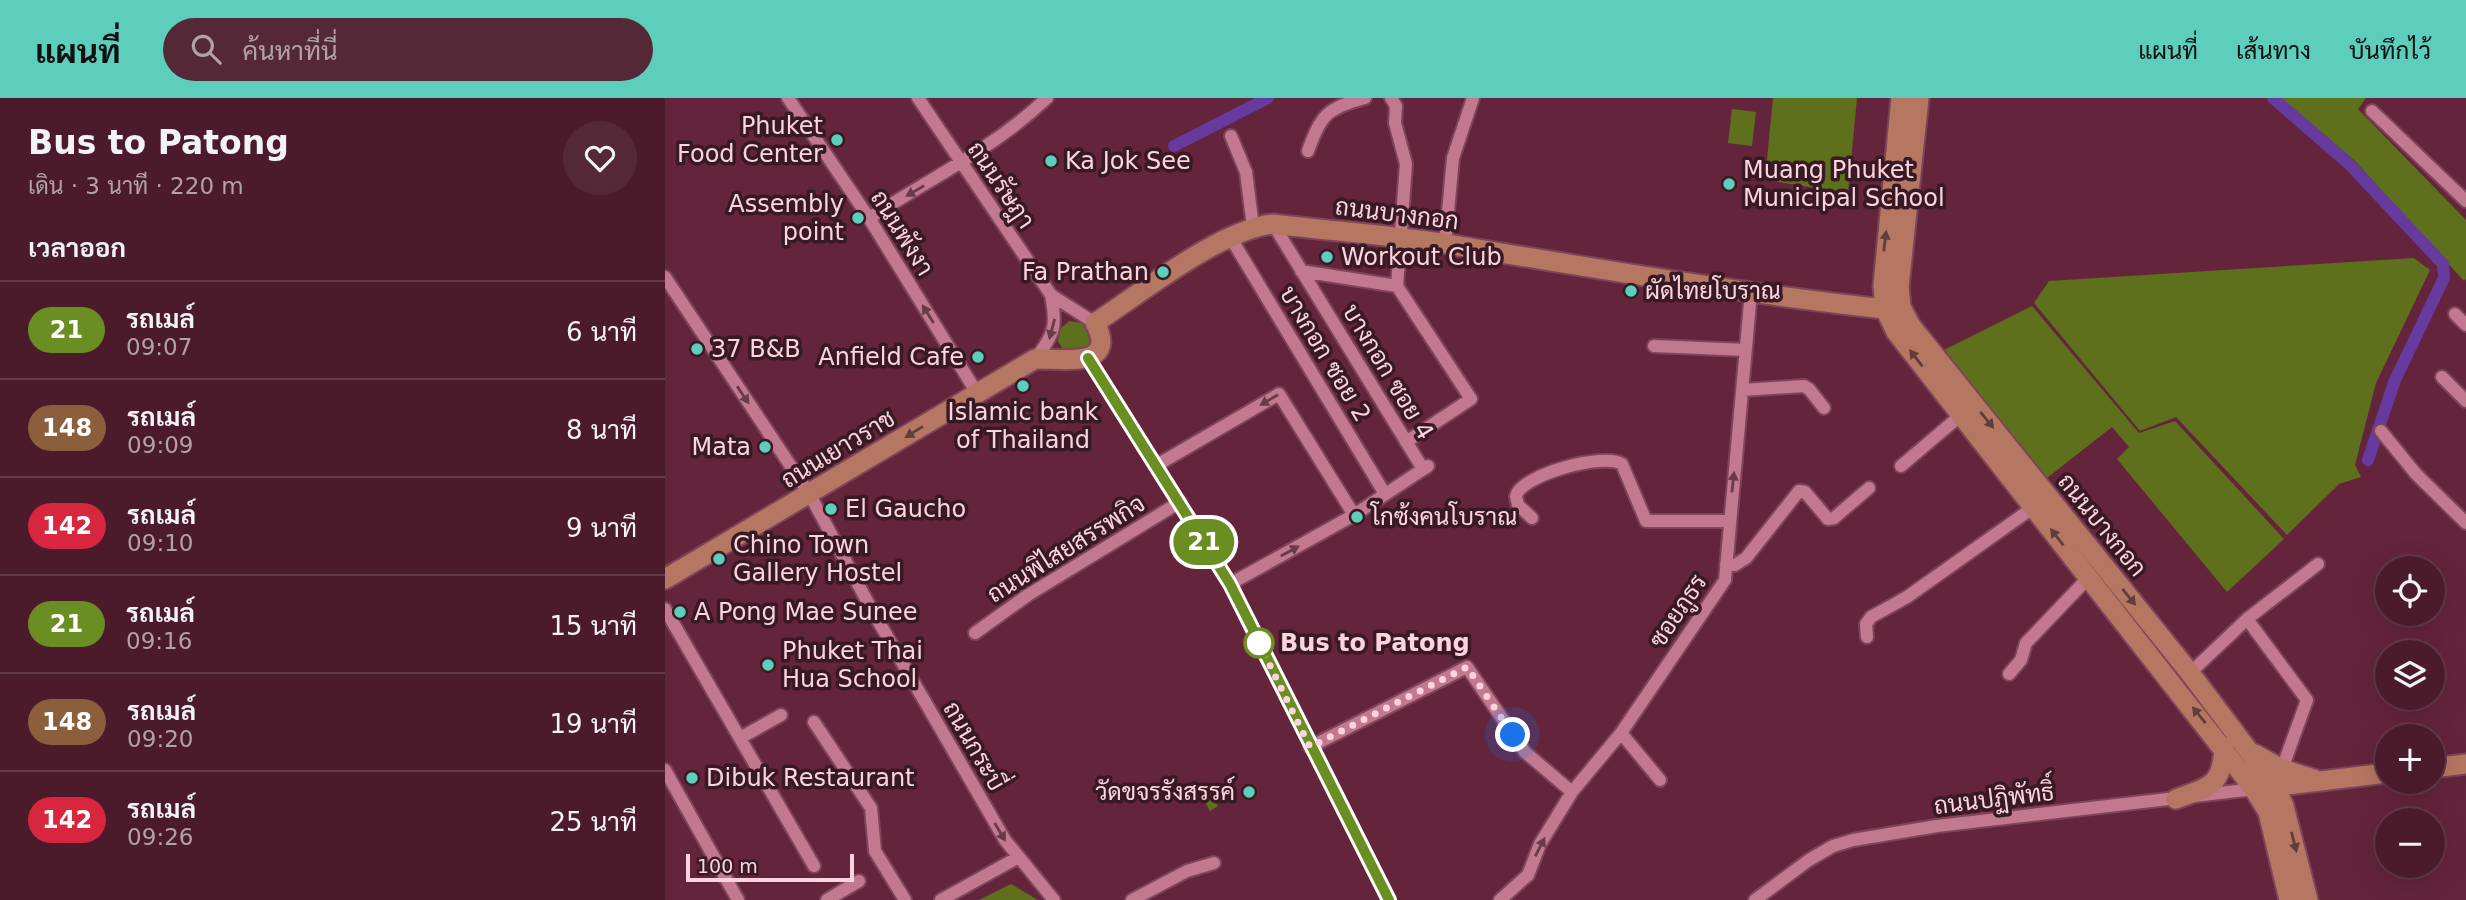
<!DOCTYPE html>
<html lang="th">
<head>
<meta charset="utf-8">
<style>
  body { margin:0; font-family:"DejaVu Sans",Sarabun,sans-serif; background:#552838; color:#f1f3f6; height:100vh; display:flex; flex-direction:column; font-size:26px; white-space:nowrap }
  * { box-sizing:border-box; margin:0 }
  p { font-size:23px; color:#b2a1a9 }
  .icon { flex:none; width:38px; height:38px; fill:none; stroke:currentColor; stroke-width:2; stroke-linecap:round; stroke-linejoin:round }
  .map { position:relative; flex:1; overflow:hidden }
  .drawer { display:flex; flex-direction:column; background:#4b1b2c; width:665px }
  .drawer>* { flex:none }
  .badge { padding:0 14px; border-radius:23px; font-size:24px; line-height:46px }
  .buttons { position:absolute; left:1710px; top:458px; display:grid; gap:14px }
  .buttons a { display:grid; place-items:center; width:70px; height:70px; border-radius:50%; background:#4b1b2c; box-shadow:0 7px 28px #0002,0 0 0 2px #623948; font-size:35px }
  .scale { position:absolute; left:21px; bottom:18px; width:168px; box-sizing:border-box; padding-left:7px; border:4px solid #fcd3de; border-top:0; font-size:19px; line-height:24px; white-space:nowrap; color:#fcd3de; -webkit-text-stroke:5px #371a23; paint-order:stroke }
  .you { position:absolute; width:35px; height:35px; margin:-18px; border:5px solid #fff; border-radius:50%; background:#1a73e8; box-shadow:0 0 0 10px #1a73e833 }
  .map>.badge { position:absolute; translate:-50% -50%; box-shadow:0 0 0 4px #fff }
  h2 { padding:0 28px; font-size:26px; line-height:63px }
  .round { display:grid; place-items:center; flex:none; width:74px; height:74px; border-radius:37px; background:#552838 }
  .overview { display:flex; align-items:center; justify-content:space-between; height:119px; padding:0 28px }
  h1 { font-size:33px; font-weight:800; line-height:52px }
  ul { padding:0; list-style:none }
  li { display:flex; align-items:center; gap:21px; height:98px; padding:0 28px; border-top:2px solid #623948 }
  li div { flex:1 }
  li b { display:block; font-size:26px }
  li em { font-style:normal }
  li .badge { min-width:77px; font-weight:700; text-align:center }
  header { display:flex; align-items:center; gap:42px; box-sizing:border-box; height:98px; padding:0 35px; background:#5ccebb; color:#111 }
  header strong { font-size:33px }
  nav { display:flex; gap:38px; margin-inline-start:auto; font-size:24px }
  .search { width:490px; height:63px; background:#552838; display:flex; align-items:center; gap:18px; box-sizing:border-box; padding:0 24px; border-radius:38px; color:#b2a1a9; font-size:26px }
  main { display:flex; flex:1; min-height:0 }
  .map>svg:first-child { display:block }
  .green { fill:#5f701c }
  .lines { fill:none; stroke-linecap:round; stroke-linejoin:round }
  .canal { stroke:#673aa0; stroke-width:12 }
  .minor-casing { stroke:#7d445a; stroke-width:16 }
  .major-casing { stroke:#7d445a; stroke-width:23 }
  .minor { stroke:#c2788e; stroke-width:12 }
  .major { stroke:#b57762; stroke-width:19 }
  .oneway { fill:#683b48 }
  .oneway2 { fill:#633b39 }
  .line-casing { stroke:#fff; stroke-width:16 }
  .line { stroke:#6b8e23; stroke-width:10 }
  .walk { stroke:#fcd3de; stroke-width:7; stroke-dasharray:0 12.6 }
  .poi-dot { fill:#5ccebb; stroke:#371a23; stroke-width:2.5 }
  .stop-dot { fill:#fff; stroke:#6b8e23; stroke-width:3.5 }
  .labels { text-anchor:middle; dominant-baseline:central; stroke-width:7; stroke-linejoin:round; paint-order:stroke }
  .poi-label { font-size:24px; fill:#fcd3de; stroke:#371a23; text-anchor:start }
  .street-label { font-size:24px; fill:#fcd3de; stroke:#371a23 }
  .stop-label { font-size:24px; font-weight:bold; fill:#fcd3de; stroke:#371a23; text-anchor:start }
</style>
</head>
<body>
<header>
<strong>แผนที่</strong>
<div class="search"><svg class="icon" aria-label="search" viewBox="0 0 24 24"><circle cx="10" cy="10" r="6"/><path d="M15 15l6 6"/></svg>ค้นหาที่นี่</div>
<nav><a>แผนที่</a><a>เส้นทาง</a><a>บันทึกไว้</a></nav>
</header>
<main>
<section class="drawer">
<div class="overview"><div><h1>Bus to Patong</h1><p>เดิน · 3 นาที · 220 m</p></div><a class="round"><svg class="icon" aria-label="heart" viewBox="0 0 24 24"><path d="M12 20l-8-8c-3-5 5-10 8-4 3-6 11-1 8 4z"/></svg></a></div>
<h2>เวลาออก</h2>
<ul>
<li><span class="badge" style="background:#6b8e23;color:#fff">21</span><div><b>รถเมล์</b><p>09:07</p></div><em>6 นาที</em></li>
<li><span class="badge" style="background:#8b5e3c;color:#fff">148</span><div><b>รถเมล์</b><p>09:09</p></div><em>8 นาที</em></li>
<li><span class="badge" style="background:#d7263d;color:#fff">142</span><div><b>รถเมล์</b><p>09:10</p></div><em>9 นาที</em></li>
<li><span class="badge" style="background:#6b8e23;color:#fff">21</span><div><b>รถเมล์</b><p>09:16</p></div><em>15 นาที</em></li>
<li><span class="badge" style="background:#8b5e3c;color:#fff">148</span><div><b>รถเมล์</b><p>09:20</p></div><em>19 นาที</em></li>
<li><span class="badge" style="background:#d7263d;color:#fff">142</span><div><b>รถเมล์</b><p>09:26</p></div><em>25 นาที</em></li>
</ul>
</section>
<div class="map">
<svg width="1801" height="802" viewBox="0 0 1801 802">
  <rect width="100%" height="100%" fill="#64243b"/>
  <path class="green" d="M1108,0H1192L1183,95L1100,82Z
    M1616,0H1701L1693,11L1801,122V181L1799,183L1689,62Z
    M1067,11L1091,14L1087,48L1063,45Z
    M1749,160L1765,172L1711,285L1690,367L1696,379L1674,386L1622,437L1511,319L1475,333L1369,205L1384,183Z
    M1367,208L1474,335L1510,323L1619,441L1562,494L1452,361L1464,349L1447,329L1382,380L1279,252Z
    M404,223L422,226L428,235L424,252L399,253L393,243L395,231Z
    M539,685L553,708L545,713L532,689Z
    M346,786L373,802H314Z"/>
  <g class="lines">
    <path class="canal" d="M1608,0L1684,66L1778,166L1779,180L1730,282L1703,362
      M509,48L603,0"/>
    <g class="minor-casing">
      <path id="minor" d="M123,0L204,120L312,295
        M253,0L386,197L430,225
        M726,0L731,8L730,25L741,66L732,188L806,301L741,344
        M1707,13L1801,103
        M566,38L581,74L588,129
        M643,53C656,17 662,10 700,0
        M204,120C265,81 329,50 382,0
        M608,126L758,371
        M564,137L720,396
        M780,146L788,60L808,0
        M636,173L732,188
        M0,179L145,397L208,514L340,742L389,802
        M1790,216L1801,227
        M989,248L1081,252
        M423,260L565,486L724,802
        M370,261C390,236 392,227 386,197
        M1777,279L1801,303
        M1078,292L1139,288L1144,291L1159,310
        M1716,333L1751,376L1801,425
        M492,367L614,296L689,417L565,486
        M1236,368L1296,317
        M689,417L763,368
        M867,420L853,407L851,398C856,377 939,354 957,366L981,423H1063
        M1061,467H1070L1081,460L1134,393L1140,394L1163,421L1169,420L1204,390
        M0,511L149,768
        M1582,521L1642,602L1617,671
        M310,535L363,497L515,404
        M1202,539L1201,526L1206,519L1242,499L1369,409
        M1525,575L1582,521L1653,466
        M1344,576L1356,562L1361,545L1424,479
        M149,624L206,710L210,753L240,802
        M956,635L995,682
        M75,640L116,617
        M645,649L802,569L860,654L907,694
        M0,672L73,802
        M162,802L194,783
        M276,802L352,760
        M467,802L522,773L549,765
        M835,802L863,777L875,746L907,694L956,635L1060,482L1086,194
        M1090,802L1144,762L1168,748L1188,742L1272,728L1589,691"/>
    </g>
    <g class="major-casing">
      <path id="major" d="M1236,0L1218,188L1220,211L1231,234L1589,691L1603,714L1624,802
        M1254,0L1234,189L1236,209L1246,228L1525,575L1610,688L1619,708L1643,802
        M0,481L370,261C394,260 455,272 430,225C476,195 556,131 608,126C666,133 725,137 782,146C928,170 1073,195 1220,211L1236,209
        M1590,656L1617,671L1649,681
        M1768,670L1801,666
        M1597,690L1722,675
        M1511,701C1545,688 1557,689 1559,649"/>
    </g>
    <use href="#minor" class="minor"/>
    <use href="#major" class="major"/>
  </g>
  <defs><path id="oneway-solid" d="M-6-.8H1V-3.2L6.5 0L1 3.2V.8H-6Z" transform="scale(1.75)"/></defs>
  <g class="oneway">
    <use href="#oneway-solid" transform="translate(250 93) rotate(150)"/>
    <use href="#oneway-solid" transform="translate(263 216) rotate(-122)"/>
    <use href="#oneway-solid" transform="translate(387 231) rotate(105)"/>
    <use href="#oneway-solid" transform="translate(78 297) rotate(56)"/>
    <use href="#oneway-solid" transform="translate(604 302) rotate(150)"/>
    <use href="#oneway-solid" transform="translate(1068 384) rotate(-84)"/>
    <use href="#oneway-solid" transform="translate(625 453) rotate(-29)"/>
    <use href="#oneway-solid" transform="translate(335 734) rotate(59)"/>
    <use href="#oneway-solid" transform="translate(875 749) rotate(-63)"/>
  </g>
  <g class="oneway2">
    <use href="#oneway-solid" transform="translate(1220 143) rotate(-83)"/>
    <use href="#oneway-solid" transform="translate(1251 260) rotate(-128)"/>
    <use href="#oneway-solid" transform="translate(1322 322) rotate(51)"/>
    <use href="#oneway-solid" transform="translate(249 334) rotate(148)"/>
    <use href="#oneway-solid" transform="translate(1392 439) rotate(-128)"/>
    <use href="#oneway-solid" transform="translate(1464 499) rotate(51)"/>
    <use href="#oneway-solid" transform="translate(1534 617) rotate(-129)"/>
    <use href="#oneway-solid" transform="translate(1629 744) rotate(76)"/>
  </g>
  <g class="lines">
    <g class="line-casing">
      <path id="line" d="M423,260L565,486L724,802"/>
    </g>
    <use href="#line" class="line"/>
    <path class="walk" d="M594,545L645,649L802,569L848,637"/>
  </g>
  <g class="poi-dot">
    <circle cx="172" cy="42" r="7"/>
    <circle cx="386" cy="63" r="7"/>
    <circle cx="1064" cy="86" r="7"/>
    <circle cx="193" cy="120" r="7"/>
    <circle cx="662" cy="159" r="7"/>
    <circle cx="498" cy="174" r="7"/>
    <circle cx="966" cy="193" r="7"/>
    <circle cx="32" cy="251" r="7"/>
    <circle cx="313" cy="259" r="7"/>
    <circle cx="358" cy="288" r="7"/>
    <circle cx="100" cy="349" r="7"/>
    <circle cx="166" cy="411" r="7"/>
    <circle cx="692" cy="419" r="7"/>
    <circle cx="54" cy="461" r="7"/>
    <circle cx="15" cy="514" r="7"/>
    <circle cx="103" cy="567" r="7"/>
    <circle cx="27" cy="680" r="7"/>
    <circle cx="584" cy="694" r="7"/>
  </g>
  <circle class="stop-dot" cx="594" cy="545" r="14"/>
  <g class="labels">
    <g class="poi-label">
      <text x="158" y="28" text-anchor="end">Phuket<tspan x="158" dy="28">Food Center</tspan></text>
      <text x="400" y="63">Ka Jok See</text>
      <text x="1078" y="72">Muang Phuket<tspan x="1078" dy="28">Municipal School</tspan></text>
      <text x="179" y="106" text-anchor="end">Assembly<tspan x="179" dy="28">point</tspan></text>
      <text x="676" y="159">Workout Club</text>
      <text x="484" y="174" text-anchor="end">Fa Prathan</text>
      <text x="980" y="193">ผัดไทยโบราณ</text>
      <text x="46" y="251">37 B&amp;B</text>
      <text x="299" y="259" text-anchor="end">Anfield Cafe</text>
      <text x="358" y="314" text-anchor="middle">Islamic bank<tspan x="358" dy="28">of Thailand</tspan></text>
      <text x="86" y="349" text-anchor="end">Mata</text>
      <text x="180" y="411">El Gaucho</text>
      <text x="706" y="419">โกซ้งคนโบราณ</text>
      <text x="68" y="447">Chino Town<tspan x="68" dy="28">Gallery Hostel</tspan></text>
      <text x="29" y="514">A Pong Mae Sunee</text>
      <text x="117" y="553">Phuket Thai<tspan x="117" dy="28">Hua School</tspan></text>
      <text x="41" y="680">Dibuk Restaurant</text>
      <text x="570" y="694" text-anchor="end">วัดขจรรังสรรค์</text>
    </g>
    <g class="street-label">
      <text transform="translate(336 87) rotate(56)">ถนนรัษฎา</text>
      <text transform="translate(732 116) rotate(7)">ถนนบางกอก</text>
      <text transform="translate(237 135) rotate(58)">ถนนพังงา</text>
      <text transform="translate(660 256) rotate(59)">บางกอก ซอย 2</text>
      <text transform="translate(723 274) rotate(59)">บางกอก ซอย 4</text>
      <text transform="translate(173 351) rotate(-31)">ถนนเยาวราช</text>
      <text transform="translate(1437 427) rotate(51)">ถนนบางกอก</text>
      <text transform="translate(401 451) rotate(-32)">ถนนพิไสยสรรพกิจ</text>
      <text transform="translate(1013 513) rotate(-56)">ซอยภูธร</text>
      <text transform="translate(309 648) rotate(60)">ถนนกระบี่</text>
      <text transform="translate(1329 701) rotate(-7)">ถนนปฏิพัทธิ์</text>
    </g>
    <g class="stop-label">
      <text x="615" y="545">Bus to Patong</text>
    </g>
  </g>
</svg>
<div class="buttons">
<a><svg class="icon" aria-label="locate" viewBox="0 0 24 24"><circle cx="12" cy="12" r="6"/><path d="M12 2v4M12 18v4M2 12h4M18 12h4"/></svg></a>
<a><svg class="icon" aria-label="layers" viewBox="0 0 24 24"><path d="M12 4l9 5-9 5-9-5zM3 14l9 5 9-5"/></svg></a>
<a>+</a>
<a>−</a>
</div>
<div class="scale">100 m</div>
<div class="you" style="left:848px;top:637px"></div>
<b class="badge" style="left:539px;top:444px;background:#6b8e23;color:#fff">21</b>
</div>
</main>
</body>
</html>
